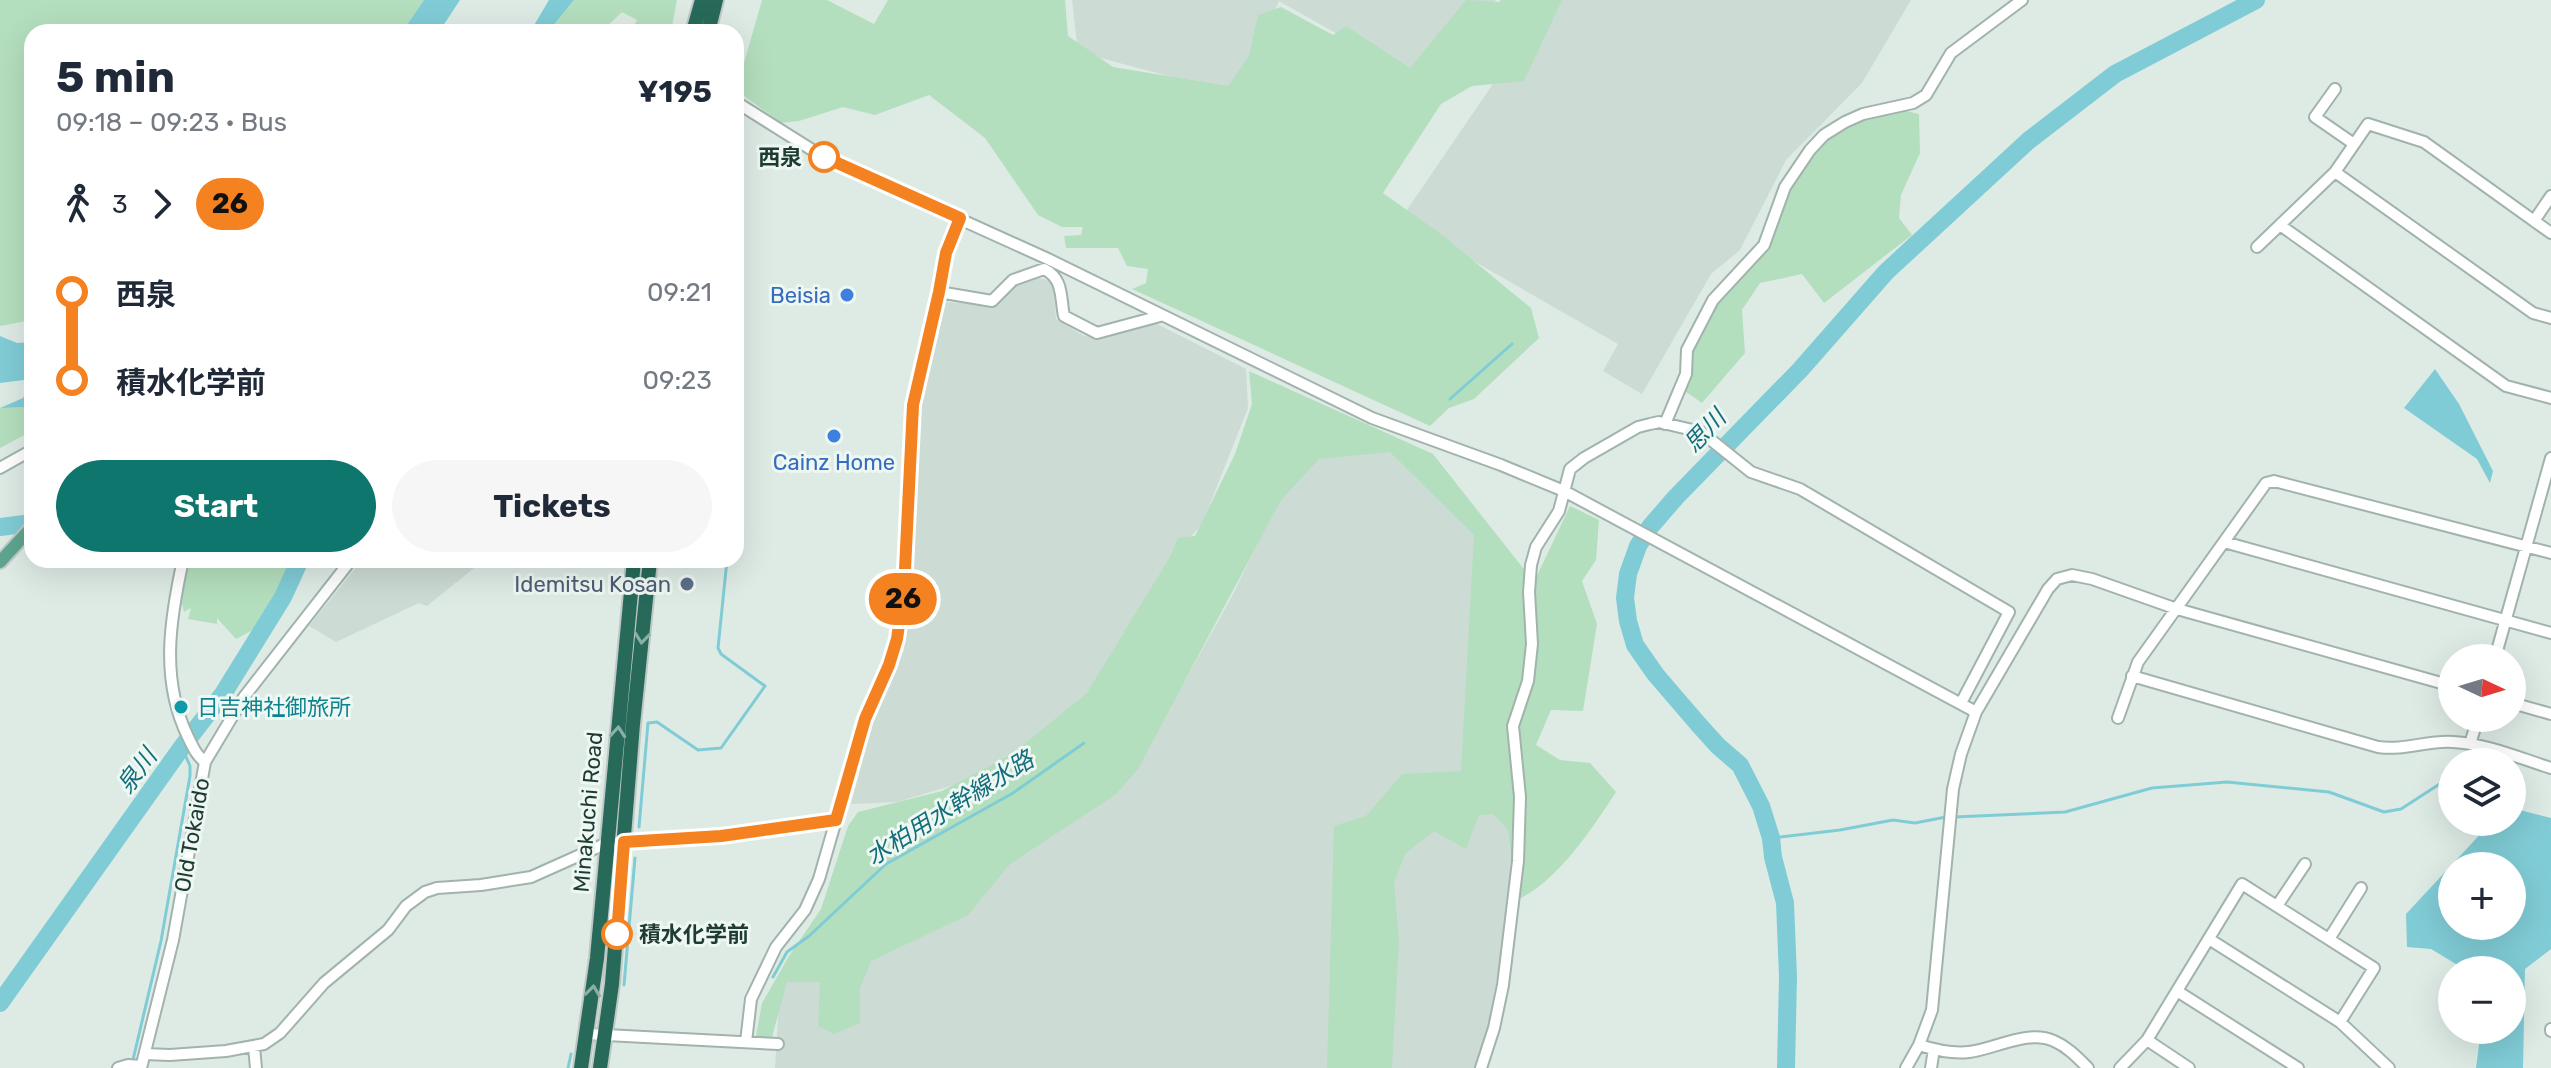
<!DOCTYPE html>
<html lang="en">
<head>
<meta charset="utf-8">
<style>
  body { margin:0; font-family:Rubik,"Noto Sans JP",sans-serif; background:#f6f6f7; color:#1f2937; height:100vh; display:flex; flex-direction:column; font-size:30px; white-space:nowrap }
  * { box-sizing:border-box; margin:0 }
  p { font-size:26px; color:#747a83 }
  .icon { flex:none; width:44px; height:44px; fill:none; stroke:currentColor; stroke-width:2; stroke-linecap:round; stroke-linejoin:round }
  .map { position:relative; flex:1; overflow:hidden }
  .drawer { position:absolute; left:24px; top:24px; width:720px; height:544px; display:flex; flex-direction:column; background:#fff; border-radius:24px; box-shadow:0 8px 32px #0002 }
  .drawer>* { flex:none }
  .badge { padding:0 16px; border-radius:26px; font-size:28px; line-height:52px }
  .needle { width:52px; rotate:94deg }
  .controls { position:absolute; left:2438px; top:644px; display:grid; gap:16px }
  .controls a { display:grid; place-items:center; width:88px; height:88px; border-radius:50%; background:#fff; box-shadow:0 8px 32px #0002; font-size:40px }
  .map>.badge { position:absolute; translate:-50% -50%; box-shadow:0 0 0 4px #fff }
  .legs { display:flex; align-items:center; gap:12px; height:88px; padding:0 32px; font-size:26px }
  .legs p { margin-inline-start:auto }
  .overview { display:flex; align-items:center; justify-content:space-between; height:136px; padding:0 32px }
  h1 { font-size:44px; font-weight:700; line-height:60px }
  .action { display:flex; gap:16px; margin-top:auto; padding:16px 32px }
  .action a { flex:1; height:92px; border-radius:48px; background:#0f766e; color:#fff; font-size:32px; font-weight:700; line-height:92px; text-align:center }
  .action a+a { background:#f6f6f7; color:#1f2937 }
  ul { padding:0 32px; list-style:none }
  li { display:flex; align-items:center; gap:28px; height:88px; font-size:30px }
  li i { display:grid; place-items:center; width:12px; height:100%; margin:0 10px; background:currentColor }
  li i::after { content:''; width:20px; height:20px; margin:-10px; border:6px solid; border-radius:50%; background:#fff }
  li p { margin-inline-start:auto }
  li:first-child i { background:linear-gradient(#0000 50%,currentColor 0) }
  li:last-child i { background:linear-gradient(currentColor 50%,#0000 0) }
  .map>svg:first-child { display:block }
  .built { fill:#ccdbd3 }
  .green { fill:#b4dfbe }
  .water { fill:#80ccd6; fill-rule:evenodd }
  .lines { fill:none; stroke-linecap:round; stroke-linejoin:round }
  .stream { stroke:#80ccd6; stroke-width:3 }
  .river { stroke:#80ccd6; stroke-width:18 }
  .minor-casing { stroke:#a1b3ac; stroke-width:14 }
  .major-casing { stroke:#c0c8c6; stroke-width:16 }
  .highway-casing { stroke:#c0c8c6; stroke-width:18 }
  .minor { stroke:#fff; stroke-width:10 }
  .major { stroke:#5ea590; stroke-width:12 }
  .highway { stroke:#276a5a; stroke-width:14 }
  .oneway { stroke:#8ab0a6 }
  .line-1-casing { stroke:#fff; stroke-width:18 }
  .line-1 { stroke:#f58220; stroke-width:12 }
  .stop-1-dot { fill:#fff; stroke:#f58220; stroke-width:4 }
  .shop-dot { fill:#3f7fe0; stroke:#eef7f2; stroke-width:3 }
  .service-dot { fill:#5c6f8a; stroke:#eef7f2; stroke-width:3 }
  .culture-dot { fill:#0f9aa8; stroke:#eef7f2; stroke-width:3 }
  .labels { text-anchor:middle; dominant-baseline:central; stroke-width:6; stroke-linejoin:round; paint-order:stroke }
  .stop-label { font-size:22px; font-weight:bold; fill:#1e3c33; stroke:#eef7f2; text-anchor:end }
  .shop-label { font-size:22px; fill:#366cbe; stroke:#eef7f2; text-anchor:end }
  .service-label { font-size:22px; fill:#4e5e75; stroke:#eef7f2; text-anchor:end }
  .culture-label { font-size:22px; fill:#0d838f; stroke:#eef7f2; text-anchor:start }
  .street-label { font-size:22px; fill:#1e3c33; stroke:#eef7f2 }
  .water-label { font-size:24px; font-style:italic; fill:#136e7c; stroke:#eef7f2 }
</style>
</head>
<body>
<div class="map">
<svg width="2551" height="1068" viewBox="0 0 2551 1068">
  <rect width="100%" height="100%" fill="#deebe5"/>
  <path class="built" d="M1072,0H1496L1431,87L1279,1L1236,94L1078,52Z
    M1550,0H1911L1862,83L1786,160L1740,250L1711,274L1642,394L1603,371L1618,344L1425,233L1407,210Z
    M1032,277L1053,281L1056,319L1084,336L1157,324L1246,369L1248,408L1202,524L1162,570L1090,693L984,776L897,802L851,804L872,725L904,650L920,407L946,302L996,305L1016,285Z
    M1392,450L1477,534L1514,837L1501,956L1486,1038L1476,1068H775L780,981L1005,864L1138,765L1231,598L1281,496L1318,457Z
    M362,560H484L427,606L419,603L336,642L309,626Z"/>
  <path class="green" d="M0,0H424L402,32H32V320L0,326Z
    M574,0H677L671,32H631L637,20L622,12L601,32H548Z
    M762,0H827L874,24L888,0H1065L1068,36L1113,67L1228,86L1249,56L1258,15L1281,7L1333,35L1346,26L1410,68L1466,0L1499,2L1501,0H1562L1524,81L1472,86L1441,104L1383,193L1441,234L1531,308L1539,338L1474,399L1449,408L1430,426L1132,289L1146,283L1148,269L1127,266L1118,248H1066L1064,236L1081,235L1083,227H1062L1038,215L985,138L929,95L875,115L843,107L799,121L781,123L736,90V65L744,63Z
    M1902,110L1919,114L1920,153L1901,195L1899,218L1912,235L1824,303L1802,274L1760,283L1742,310L1745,353L1702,403L1683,390L1694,350L1719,299L1753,263L1790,186L1822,141L1854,123Z
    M1249,371L1433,454L1534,582L1570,506L1599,520L1596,560L1582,581L1597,624L1583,711L1551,710L1536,745L1560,760L1590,763L1616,792C1592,829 1557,882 1517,900L1508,830L1493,814L1479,815L1466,849L1434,831L1405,854L1394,883L1399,940L1392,1068H1327L1334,826L1366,816L1402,774L1461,771L1474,535L1390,452L1319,459L1281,500L1138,769L1115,795L1010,864L968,915L871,961L860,988V1023L834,1034L818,1026L820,982H787L772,1037L765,1050L754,1047L762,1003L789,956L821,909L848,826L858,812L942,791L1012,754L1087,693L1171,555L1178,538L1195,536L1235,454L1252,404Z
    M32,407V431L0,448V408Z
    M190,560H283L291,566L260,626L236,639L217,618V624L188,619L191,608L184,612L180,596Z"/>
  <path class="water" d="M424,0H460L439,32H402Z
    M549,0H574L548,32H530Z
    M0,336L17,343L32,342V407L0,408L23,398L32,379L0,383Z
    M2435,369L2459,404L2493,471L2490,483L2477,459L2404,408Z
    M2512,808L2551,818V949L2525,969L2523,1068H2476L2481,1030H2512V970H2466L2431,949L2407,947L2406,914L2486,828L2494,822H2512ZM2452,866H2512V926H2452Z"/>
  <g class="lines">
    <path class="stream" d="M1450,399L1512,344
      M1954,817L2065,812L2152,788L2227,782L2329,792L2384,812L2401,809L2452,776
      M639,827L648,723L657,722L698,750L721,748L765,686L721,654L718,648L727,560
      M1771,838L1840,830L1893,820L1915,823L1946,817
      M773,977L787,952L809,936L886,864L1013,793L1084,743
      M624,985L635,858
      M132,1064L161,941L190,776V766L182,747
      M568,1068L571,1054"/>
    <path class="river" d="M0,527L32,523
      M0,1003L182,747L223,694L283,597L300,560
      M1786,1068L1788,977L1785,903L1773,857L1771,838L1761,806L1740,765L1718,746L1699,725L1656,675L1635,645L1628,621L1625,598L1628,574L1638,546L1650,527L1676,497L1800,370L1886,272L2028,141L2115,74L2256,0"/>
    <g class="minor-casing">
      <path id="minor" d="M2335,89L2315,117L2354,144
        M736,102L825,158L1048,259L1372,418L1501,465L1564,491L1976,712
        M2335,172L2533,313L2551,318
        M2534,221L2551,196
        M2280,225L2506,386L2551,398
        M2257,247L2335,172L2368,124L2424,142L2551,233
        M939,292L992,301L1013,280L1044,269C1064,279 1060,297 1064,316L1097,333L1160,316
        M1665,424L1686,374L1687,350L1713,300L1764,245L1785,187L1810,150L1824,135L1845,122L1863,114L1913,103L1926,95L1951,53L2022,0
        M0,468L32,450
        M2224,542L2551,633
        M183,560C170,619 160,680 188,737C193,747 196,755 205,762
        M2495,658L2551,458
        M2132,676L2378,747C2404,751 2428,740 2453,742C2487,744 2519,758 2551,768
        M2512,703L2551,714
        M2118,718L2138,662L2266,483L2274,481L2551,553
        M2470,744L2478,718
        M2277,906L2305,864
        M2209,939L2340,1022L2389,1068
        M2329,939L2361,888
        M2177,991L2298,1068
        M2551,1029V1031
        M587,1034L778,1044
        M2147,1040L2189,1068
        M746,1042L751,999L776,947L805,910L819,879L865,719L894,652L904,590L913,405L939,292L946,253L960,218
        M1919,1045C1935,1050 1952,1054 1969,1052C1995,1049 2028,1029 2054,1041C2068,1047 2078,1058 2088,1068
        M254,1047L256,1068
        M145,1054L170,1055L226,1051L264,1044L280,1033L324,983L388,930L406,906L425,892L437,888L481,885L531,877L607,843L721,836L836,820
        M118,1068L128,1065L141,1066
        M141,1068L173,940L205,762L244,697L351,560
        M1481,1068L1494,1028L1503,985L1518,861L1520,797L1513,726L1528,681L1532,644L1529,592L1531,565L1536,547L1559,511L1570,469L1584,458L1638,427L1650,424L1659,422L1701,432L1751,472L1800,489L2009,612L1961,703
        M1906,1068L1919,1045L1932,1010L1953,789L1961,754L1976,712L2048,589L2057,579L2072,575L2092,579L2177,609L2452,686
        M1931,1068L1934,1049
        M2120,1068L2147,1040L2242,884L2374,968L2340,1022"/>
    </g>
    <g class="major-casing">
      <path id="major" d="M0,562L32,527"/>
    </g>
    <g class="highway-casing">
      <path id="highway" d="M693,32L702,0
        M708,32L716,0
        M581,1068L597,958L634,560
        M600,1068L612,984L633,724L650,560"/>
    </g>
    <use href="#minor" class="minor"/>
    <use href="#major" class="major"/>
    <use href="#highway" class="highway"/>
  </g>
  <defs><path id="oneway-chevron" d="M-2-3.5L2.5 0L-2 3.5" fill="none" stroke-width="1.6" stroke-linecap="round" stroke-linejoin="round" transform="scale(2)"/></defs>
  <g class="oneway">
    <use href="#oneway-chevron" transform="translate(642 638) rotate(96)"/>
    <use href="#oneway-chevron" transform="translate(618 732) rotate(-85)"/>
    <use href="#oneway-chevron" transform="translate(593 991) rotate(-83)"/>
  </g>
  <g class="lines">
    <g class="line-1-casing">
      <path id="line-1" d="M617,934L624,842L721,836L836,820L865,719L889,665L897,639L904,590L913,405L939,292L946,253L960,218L824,157"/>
    </g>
    <use href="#line-1" class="line-1"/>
  </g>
  <g class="stop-1-dot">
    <circle cx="824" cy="157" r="14"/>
    <circle cx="617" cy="934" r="14"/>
  </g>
  <g class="shop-dot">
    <circle cx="847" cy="295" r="8"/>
    <circle cx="834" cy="436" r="8"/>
  </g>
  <circle class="service-dot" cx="687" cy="584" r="8"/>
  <circle class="culture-dot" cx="181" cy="707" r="8"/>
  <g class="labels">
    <g class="stop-label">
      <text x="802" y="157">西泉</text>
      <text x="639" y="934" text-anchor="start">積水化学前</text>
    </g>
    <g class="shop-label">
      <text x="831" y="295">Beisia</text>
      <text x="834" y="462" text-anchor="middle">Cainz Home</text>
    </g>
    <g class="service-label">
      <text x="671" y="584">Idemitsu Kosan</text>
    </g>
    <g class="culture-label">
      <text x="197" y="707">日吉神社御旅所</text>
    </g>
    <g class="street-label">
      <text transform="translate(588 812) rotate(-85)">Minakuchi Road</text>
      <text transform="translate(192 835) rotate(-80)">Old Tokaido</text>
    </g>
    <g class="water-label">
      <text transform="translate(1705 431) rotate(-47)">思川</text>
      <text transform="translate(137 771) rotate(-54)">泉川</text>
      <text transform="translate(950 808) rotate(-32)">水柏用水幹線水路</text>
    </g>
  </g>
</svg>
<div class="controls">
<a><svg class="needle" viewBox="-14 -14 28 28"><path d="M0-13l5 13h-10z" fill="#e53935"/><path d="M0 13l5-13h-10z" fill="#747a83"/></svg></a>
<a><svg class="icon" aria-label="layers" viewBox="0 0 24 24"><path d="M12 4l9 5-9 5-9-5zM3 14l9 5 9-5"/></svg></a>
<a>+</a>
<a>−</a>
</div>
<b class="badge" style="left:903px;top:599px;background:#f58220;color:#111">26</b>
<section class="drawer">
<div class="overview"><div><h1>5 min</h1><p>09:18 – 09:23 · Bus</p></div><b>¥195</b></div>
<div class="legs"><svg class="icon" aria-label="walk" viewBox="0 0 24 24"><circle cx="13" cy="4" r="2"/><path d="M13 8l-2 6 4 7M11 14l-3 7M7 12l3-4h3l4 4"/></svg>3<svg class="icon" aria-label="forward" viewBox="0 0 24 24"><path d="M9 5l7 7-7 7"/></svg><b class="badge" style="background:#f58220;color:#111">26</b></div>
<ul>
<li><i style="color:#f58220"></i><b>西泉</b><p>09:21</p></li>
<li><i style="color:#f58220"></i><b>積水化学前</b><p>09:23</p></li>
</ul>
<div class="action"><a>Start</a><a>Tickets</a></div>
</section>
</div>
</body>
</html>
